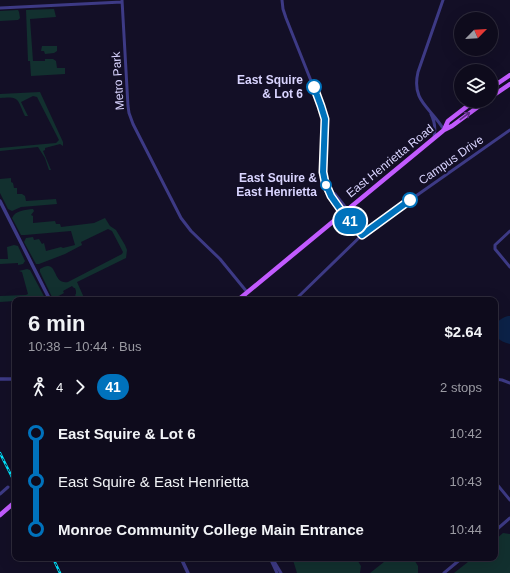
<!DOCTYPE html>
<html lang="en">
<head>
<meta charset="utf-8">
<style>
  body { margin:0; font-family:Arial,sans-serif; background:#1c1929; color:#f1f3f6; height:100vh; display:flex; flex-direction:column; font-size:15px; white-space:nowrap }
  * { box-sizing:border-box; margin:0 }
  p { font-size:13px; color:#9b9ba3 }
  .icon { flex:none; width:22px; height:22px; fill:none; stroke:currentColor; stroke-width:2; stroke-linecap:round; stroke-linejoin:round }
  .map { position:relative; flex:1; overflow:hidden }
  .drawer { position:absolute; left:12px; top:297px; width:486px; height:264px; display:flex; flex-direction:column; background:#0e0b1c; border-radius:8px; box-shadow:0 4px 16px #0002,0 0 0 1px #2e2b3b }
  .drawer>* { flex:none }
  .badge { padding:0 8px; border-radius:13px; font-size:14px; line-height:26px }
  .needle { width:26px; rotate:66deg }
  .controls { position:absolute; left:454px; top:12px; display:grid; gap:8px }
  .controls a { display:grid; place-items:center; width:44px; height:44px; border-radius:50%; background:#0e0b1c; box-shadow:0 4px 16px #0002,0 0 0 1px #2e2b3b; font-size:20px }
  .map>.badge { position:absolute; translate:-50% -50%; box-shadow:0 0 0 2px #fff }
  .legs { display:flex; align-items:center; gap:6px; height:44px; padding:0 16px; font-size:13px }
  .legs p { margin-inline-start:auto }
  .summary { display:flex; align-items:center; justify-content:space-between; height:68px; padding:0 16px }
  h1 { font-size:22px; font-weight:600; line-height:30px }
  ul { padding:0 16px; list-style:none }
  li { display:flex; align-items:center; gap:14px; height:48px; font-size:15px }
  li i { display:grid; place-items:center; width:6px; height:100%; margin:0 5px; background:currentColor }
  li i::after { content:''; width:10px; height:10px; margin:-5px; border:3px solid; border-radius:50%; background:#0e0b1c }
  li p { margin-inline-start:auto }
  li:first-child i { background:linear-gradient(#0000 50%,currentColor 0) }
  li:last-child i { background:linear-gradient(currentColor 50%,#0000 0) }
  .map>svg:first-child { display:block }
  .green { fill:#12302f }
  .water { fill:#0c2248 }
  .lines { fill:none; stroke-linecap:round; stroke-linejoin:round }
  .minor { stroke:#3d3a85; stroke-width:3 }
  .tertiary { stroke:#3d3a85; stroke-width:3.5 }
  .primary { stroke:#c25bff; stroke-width:4.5 }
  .rail-casing { stroke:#00e5ff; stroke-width:2.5 }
  .rail { stroke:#130f26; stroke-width:1; stroke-dasharray:3; stroke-linecap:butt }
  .oneway { stroke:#623188 }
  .line-1-casing { stroke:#fff; stroke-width:9 }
  .line-1 { stroke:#0072bc; stroke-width:6 }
  .stop-1-dot { fill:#fff; stroke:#0072bc; stroke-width:2 }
  .labels { text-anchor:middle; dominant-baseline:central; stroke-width:4; stroke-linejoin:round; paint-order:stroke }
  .stop-label { font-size:12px; font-weight:bold; fill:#d9d4ff; stroke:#130f26; text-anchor:end }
  .street-label { font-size:12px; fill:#d9d4ff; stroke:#130f26 }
</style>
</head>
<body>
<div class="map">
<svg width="510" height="573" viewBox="0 0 510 573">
  <rect width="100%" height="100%" fill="#130f26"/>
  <path class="green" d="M54,9L56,17L30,19L33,61H45V59H53L56,61L57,68H65V74L31,76L30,61H28L26,10Z
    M18,10L19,12L20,18L18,20L0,21V11Z
    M42,46H57V51L54,53L45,54L44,51H41Z
    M40,92L63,142V146L60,144L45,148V150L43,151L51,170H49L45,158L38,147L0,151V148L56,143L59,140L37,97L33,96L21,102L28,116H25C17,99 20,96 0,98V94Z
    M11,178V182L13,183L14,188H17V194H22L25,196L26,201L56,199L57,204L21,207L12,211L8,209L0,193V179Z
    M33,209L34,211L31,215L33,216V223L55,221L56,224H60L61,227L94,223L105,218L110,226L116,230L125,245L127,250L126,258L77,282L85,300H78L75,295L76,294V291L75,288H74L72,286L63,291L64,293L55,298L52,297L40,272V269C59,257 51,285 68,282L122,254L123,252L112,231L108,229L81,242L82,245L65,254L39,264H36L24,242L26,238L33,237L34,240L39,239L42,244L44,243L46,251L61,247L63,248L75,245L71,231L25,235H21L12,218C16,210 25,210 33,209Z
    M14,245L18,246L25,261L23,264L18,265V263L0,264V259H8L7,247Z
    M27,269L30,270L46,300H15V301L0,302V296L26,295L28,294L22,272L19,271Z
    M503,533L510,534V573H454L473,558H495V540Z
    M295,558H356L361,566L360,573H297L293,560Z
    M389,558H413L418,566V573H370Z"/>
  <path class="water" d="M508,316H510V344C489,340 490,321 508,316Z"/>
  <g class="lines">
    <path class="minor" d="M122,0L128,106L129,113L133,124L181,218L191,231L220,259L247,292
      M282,0L283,9L286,18L321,106C327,123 324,141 324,159C323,165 322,171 324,177C327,191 335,202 343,213
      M443,0L418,72C411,102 431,107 444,130
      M0,8L122,2
      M431,114C435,122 436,128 434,137
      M329,190L335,194L347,209
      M510,231L495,245V249L510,267
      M295,300L366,231L510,130
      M495,379L502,380L510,383
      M495,482L510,500
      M0,494L8,487
      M495,531L510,518
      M272,558L281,573
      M271,560L277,573
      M444,573L462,558"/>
    <path class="tertiary" d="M0,201L50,300
      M0,379H15
      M181,558L188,573"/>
    <path class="primary" d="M491,88L510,75
      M491,97L510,84
      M444,130L448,121L474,101
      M238,300L444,130L452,126L486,101
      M0,515L15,502"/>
    <g class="rail-casing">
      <path id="rail" d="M0,453L15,483
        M53,558L60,573"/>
    </g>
    <use href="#rail" class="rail"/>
  </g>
  <defs><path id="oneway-shaft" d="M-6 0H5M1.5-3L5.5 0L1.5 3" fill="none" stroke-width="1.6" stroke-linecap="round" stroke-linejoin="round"/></defs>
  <use class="oneway" href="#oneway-shaft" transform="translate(465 116) rotate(-37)"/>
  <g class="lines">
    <g class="line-1-casing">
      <path id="line-1" d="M314,87L321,106L325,119L323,172L325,182L331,196L343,213L362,235L410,200"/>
    </g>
    <use href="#line-1" class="line-1"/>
  </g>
  <g class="stop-1-dot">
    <circle cx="314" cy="87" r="7"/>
    <circle cx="326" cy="185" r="5"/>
    <circle cx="410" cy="200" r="7"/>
  </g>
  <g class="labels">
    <g class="stop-label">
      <text x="303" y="80">East Squire<tspan x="303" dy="14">&amp; Lot 6</tspan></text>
      <text x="317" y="178">East Squire &amp;<tspan x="317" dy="14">East Henrietta</tspan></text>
    </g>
    <g class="street-label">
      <text transform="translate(118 81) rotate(-94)">Metro Park</text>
      <text transform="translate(451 160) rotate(-35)">Campus Drive</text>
      <text transform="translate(390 161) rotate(-39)">East Henrietta Road</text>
    </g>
  </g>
</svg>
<div class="controls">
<a><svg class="needle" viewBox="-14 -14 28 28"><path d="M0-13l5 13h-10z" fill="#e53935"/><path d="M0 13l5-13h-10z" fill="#9b9ba3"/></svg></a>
<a><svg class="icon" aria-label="layers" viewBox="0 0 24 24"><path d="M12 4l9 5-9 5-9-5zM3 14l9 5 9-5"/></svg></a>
</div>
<b class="badge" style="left:350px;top:221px;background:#0072bc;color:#fff">41</b>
<section class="drawer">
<div class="summary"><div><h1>6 min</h1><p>10:38 – 10:44 · Bus</p></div><b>$2.64</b></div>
<div class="legs"><svg class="icon" aria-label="walk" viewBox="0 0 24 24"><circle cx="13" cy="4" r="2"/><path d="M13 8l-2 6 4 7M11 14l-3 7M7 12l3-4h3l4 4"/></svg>4<svg class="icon" aria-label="forward" viewBox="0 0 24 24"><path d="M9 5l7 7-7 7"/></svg><b class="badge" style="background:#0072bc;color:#fff">41</b><p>2 stops</p></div>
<ul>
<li><i style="color:#0072bc"></i><b>East Squire &amp; Lot 6</b><p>10:42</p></li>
<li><i style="color:#0072bc"></i><span>East Squire &amp; East Henrietta</span><p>10:43</p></li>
<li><i style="color:#0072bc"></i><b>Monroe Community College Main Entrance</b><p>10:44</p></li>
</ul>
</section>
</div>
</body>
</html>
